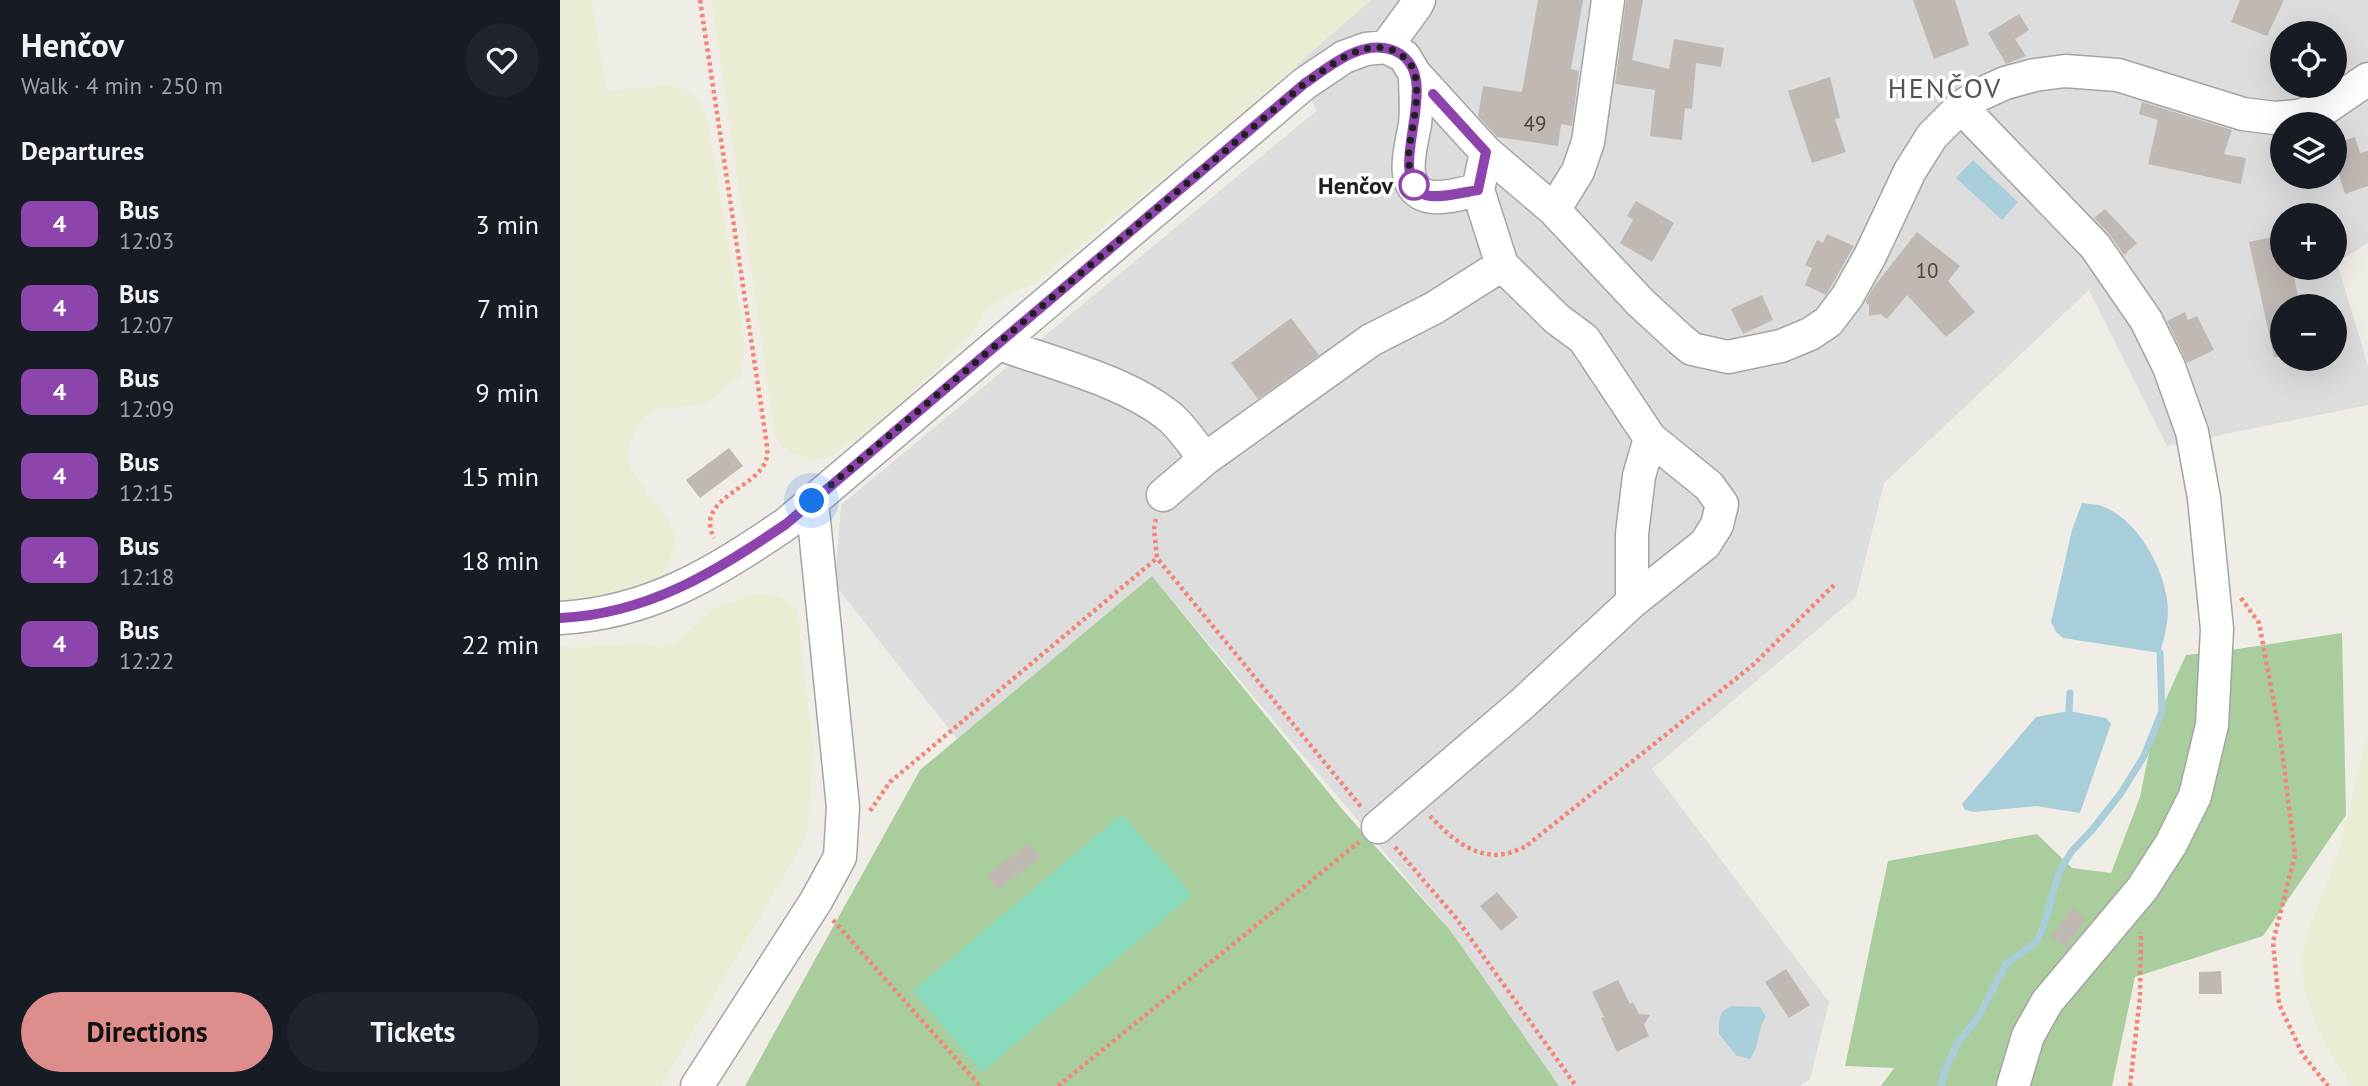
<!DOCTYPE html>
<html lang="en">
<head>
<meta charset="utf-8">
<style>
  body { margin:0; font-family:"PT Sans",sans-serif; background:#20242c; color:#f1f3f6; height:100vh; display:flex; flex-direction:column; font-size:26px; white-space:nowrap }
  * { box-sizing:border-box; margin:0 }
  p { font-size:23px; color:#9ea1a6 }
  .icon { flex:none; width:38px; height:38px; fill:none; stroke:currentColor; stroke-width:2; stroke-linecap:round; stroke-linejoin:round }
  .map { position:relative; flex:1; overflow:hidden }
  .side { display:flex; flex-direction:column; background:#171b24; width:560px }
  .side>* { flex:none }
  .badge { padding:0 14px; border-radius:10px; font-size:24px; line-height:46px }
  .fabs { position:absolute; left:1710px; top:21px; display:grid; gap:14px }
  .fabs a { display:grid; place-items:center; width:77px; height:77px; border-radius:50%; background:#171b24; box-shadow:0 7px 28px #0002; font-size:35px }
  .you { position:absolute; width:35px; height:35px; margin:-18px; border:5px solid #fff; border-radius:50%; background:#1a73e8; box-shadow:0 0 0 10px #1a73e833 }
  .map>.badge { position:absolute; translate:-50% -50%; box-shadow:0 0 0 4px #fff }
  h2 { padding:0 21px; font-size:26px; line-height:63px }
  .round { display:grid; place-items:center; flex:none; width:74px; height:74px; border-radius:37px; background:#20242c }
  .head { display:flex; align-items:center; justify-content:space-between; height:119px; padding:0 21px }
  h1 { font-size:33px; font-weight:700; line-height:52px }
  .action { display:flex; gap:14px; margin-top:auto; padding:14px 21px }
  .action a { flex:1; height:80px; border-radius:42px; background:#dd8d8c; color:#111; font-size:28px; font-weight:700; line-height:80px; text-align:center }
  .action a+a { background:#20242c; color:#f1f3f6 }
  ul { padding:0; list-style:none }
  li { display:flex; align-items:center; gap:21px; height:84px; padding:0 21px }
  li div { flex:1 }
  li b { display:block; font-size:26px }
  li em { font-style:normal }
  li .badge { min-width:77px; font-weight:700; text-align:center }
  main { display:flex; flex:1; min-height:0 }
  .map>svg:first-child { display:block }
  .residential { fill:#dedddd; fill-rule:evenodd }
  .farmland { fill:#eaedd3 }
  .forest { fill:#aacd9e }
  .pitch { fill:#89dabd }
  .water { fill:#a9cedb }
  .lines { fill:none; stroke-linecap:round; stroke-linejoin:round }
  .stream { stroke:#a9cedb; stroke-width:7 }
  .building { fill:#c0b9b3 }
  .minor-casing { stroke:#a4a4a4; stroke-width:35 }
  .path { stroke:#f28575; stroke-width:4.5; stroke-dasharray:3.5 3.5; stroke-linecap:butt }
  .minor { stroke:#fff; stroke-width:32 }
  .line-casing { stroke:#fff; stroke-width:16 }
  .line { stroke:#8e44ad; stroke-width:10 }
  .walk { stroke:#202020; stroke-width:7; stroke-dasharray:0 12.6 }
  .stop-dot { fill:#fff; stroke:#8e44ad; stroke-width:3.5 }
  .labels { text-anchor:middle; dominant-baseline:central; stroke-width:7; stroke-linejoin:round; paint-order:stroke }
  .number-label { font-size:21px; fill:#484645 }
  .stop-label { font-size:24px; font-weight:bold; fill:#202020; stroke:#fff; text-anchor:end }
  .quarter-label { font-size:28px; letter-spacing:2px; fill:#535353; stroke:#fff }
</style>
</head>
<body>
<main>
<section class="side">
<div class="head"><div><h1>Henčov</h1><p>Walk · 4 min · 250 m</p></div><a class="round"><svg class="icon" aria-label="heart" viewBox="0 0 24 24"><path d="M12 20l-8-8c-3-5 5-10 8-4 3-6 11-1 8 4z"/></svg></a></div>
<h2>Departures</h2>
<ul>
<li><span class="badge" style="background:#8e44ad;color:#fff">4</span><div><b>Bus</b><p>12:03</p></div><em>3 min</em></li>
<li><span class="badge" style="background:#8e44ad;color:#fff">4</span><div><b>Bus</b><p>12:07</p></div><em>7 min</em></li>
<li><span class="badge" style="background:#8e44ad;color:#fff">4</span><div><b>Bus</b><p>12:09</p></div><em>9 min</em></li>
<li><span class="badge" style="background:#8e44ad;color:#fff">4</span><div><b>Bus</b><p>12:15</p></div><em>15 min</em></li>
<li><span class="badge" style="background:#8e44ad;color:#fff">4</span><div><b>Bus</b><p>12:18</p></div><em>18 min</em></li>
<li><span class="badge" style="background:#8e44ad;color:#fff">4</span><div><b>Bus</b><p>12:22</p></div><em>22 min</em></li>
</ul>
<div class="action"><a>Directions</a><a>Tickets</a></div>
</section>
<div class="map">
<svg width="1808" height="1086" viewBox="0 0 1808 1086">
  <rect width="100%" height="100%" fill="#f0ede6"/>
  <path class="residential" d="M811,0H1808V243L1777,262L1808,366V405L1607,446L1529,290L1324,483L1296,597L1092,769L1269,1002L1250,1079L1241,1086H999L890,930L592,576L397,739L275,585L281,505L756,111L736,64ZM1722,33H1774V86H1722ZM1722,124H1774V177H1722ZM1722,215H1774V268H1722ZM1722,306H1774V359H1722Z"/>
  <path class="farmland" d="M0,0H31L47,91L102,85L115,86L127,90L139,102L147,120L185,345L180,376L164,391L146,403L97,410L83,418L69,443L67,457L73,473L108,520L114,532L115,544L112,555L100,578L47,594L0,601Z
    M152,0H811L676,118L487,273L473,284L446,296L426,311L403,344L318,424L269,457L253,460L230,452L221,446L215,434Z
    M196,594L219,597L237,609L253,750L248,827L241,847L101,1086H0V647L86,644L101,647L113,643L155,608Z
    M1808,733V1086H1791L1757,1029L1744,986L1742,956L1747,933L1779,851Z"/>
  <path class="forest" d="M592,576L782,809L890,930L999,1086H185L360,770Z
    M1782,633L1786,815L1703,936L1575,977L1552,1086H1321L1334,1068L1285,1066L1328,861L1477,834L1512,868L1551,873L1580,797L1595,723L1626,655L1671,650Z"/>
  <path class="pitch" d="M562,814L632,895L422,1072L353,991Z"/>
  <path class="water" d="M1413,160L1458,202L1442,220L1396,178Z
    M1522,503C1527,504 1534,504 1539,505C1575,516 1602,564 1607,599C1610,617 1605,636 1600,653L1503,638L1496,632L1491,622L1512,530Z
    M1509,711L1546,718L1551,724L1520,813L1476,806L1414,812L1405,810L1402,804L1476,717Z
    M1174,1006L1200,1007L1206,1017C1197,1029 1200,1046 1190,1059L1177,1056L1159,1034C1159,1020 1158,1009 1174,1006Z"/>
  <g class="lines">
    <path class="stream" d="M1509,711L1510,693
      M1381,1086L1384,1073L1397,1044L1419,1016L1446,964L1475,943L1482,931L1500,870L1512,851L1532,830L1561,793L1584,756L1602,711L1600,653"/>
  </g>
  <path class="building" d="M978,0H1023L1011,69L1019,71L1012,126L1001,124L998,146L937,137L918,116L923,86L962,92Z
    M1066,0H1083L1072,60L1109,69L1114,39L1164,48L1161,67L1136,63L1132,109L1125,108L1122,140L1090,136L1095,90L1055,84Z
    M1353,0H1395L1409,45L1374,59Z
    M1680,0H1724L1707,36L1671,22Z
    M1459,14L1469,30L1455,39L1466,56L1446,64L1428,33Z
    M1270,77L1280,118L1275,119L1286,152L1252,163L1228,91Z
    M1582,102L1672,130L1664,154L1686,158L1681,184L1588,164L1598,120L1579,114Z
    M1795,137L1800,153L1808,151V186L1785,194L1775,162L1781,160L1776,143Z
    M1076,201L1114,223L1092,262L1060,243L1073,220L1067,216Z
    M1545,209L1577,243L1564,255L1550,235L1534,218Z
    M1357,232L1400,266L1388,281L1415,312L1386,337L1347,295L1327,319L1321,314L1309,316V305L1305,302L1313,288Z
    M1267,234L1294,246L1266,295L1245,285L1252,268L1245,265L1257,240L1263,243Z
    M1722,235V268H1732L1740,306H1722V357H1714L1689,242Z
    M1202,295L1213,320L1183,334L1171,309Z
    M1625,312L1628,320L1637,316L1654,350L1627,363L1607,321Z
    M731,318L759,355L698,399L671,363Z
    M169,448L183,466L140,498L126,480Z
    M469,843L481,857L437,890L426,876Z
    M937,892L958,917L941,931L920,906Z
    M1512,908L1526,918L1506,947L1491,937Z
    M1226,969L1250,1005L1229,1018L1205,982Z
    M1661,971L1662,994H1639V972Z
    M1058,980L1070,1004L1073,1002L1079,1014L1090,1015L1084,1025L1089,1036L1057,1052L1041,1018L1044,1017L1032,992Z"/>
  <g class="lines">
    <g class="minor-casing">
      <path id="minor" d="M826,47L856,6L859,0
        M855,74C855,91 857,108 855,124C852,144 838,184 864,195C879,201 903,193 918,190
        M1401,107L1535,246L1586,320L1609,367L1632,432L1644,498L1657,629L1652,725L1635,796L1611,844L1582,889L1487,1002L1468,1036L1453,1086
        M994,210L1018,171L1028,142L1048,0
        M439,344C492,363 566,381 610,417C623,428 634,446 645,459
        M603,495L645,459L811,340L874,308L942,265
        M1072,602L1145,544L1157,525L1162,504L1149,486L1090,438
        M0,618C90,613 154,573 226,524L744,84L784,57L806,49L826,47L844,56L855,74L926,152L994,210L1080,302L1120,339L1132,349L1168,357L1221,346L1250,334L1268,322L1287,297L1310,256L1350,171L1372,136L1401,107L1419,95L1445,83L1475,75L1505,71L1558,75L1683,114L1715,118L1738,116L1767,107L1808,79
        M818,827L962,704L1072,602V534L1079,476L1090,438L1024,339L997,319L942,265L918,190L926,152
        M137,1086L256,901L280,857L283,807L252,501"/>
    </g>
    <path class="path" d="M140,0L205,432C206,441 209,453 206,460C197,489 134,498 154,538
      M596,519L594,529L597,558L802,808
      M1681,598L1699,623L1720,735L1735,855L1713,942L1719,1004L1743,1055L1768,1086
      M310,811L330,782L597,558
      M870,816C889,836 913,859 944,854C951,853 959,849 965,847L1193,665L1276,583
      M835,847L896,918L1016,1086
      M273,920L420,1086
      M498,1086L799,842
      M1570,1086L1580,997L1581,932"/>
    <use href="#minor" class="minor"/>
  </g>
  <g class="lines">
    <g class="line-casing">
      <path id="line" d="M0,618C88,614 155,572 226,524L744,84C769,67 803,37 835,51C887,75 825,167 861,193C872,201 905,192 918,190L926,152L873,94"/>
    </g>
    <use href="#line" class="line"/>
    <path class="walk" d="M252,501L744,84C769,67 803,37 835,51C844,56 853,64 855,75C860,95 852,129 849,149C848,160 850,171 850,181L854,185"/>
  </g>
  <circle class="stop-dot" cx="854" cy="185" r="14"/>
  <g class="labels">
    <g class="number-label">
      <text x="975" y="123">49</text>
      <text x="1367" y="270">10</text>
    </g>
    <g class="stop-label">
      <text x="833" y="185">Henčov</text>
    </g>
    <g class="quarter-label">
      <text x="1385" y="87">HENČOV</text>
    </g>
  </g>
</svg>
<div class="fabs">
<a><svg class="icon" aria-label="locate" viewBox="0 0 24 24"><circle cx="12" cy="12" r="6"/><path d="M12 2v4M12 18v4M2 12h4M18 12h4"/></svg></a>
<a><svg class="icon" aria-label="layers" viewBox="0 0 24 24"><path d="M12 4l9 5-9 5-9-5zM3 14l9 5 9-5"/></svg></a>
<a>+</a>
<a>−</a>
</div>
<div class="you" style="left:252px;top:501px"></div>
</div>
</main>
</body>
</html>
